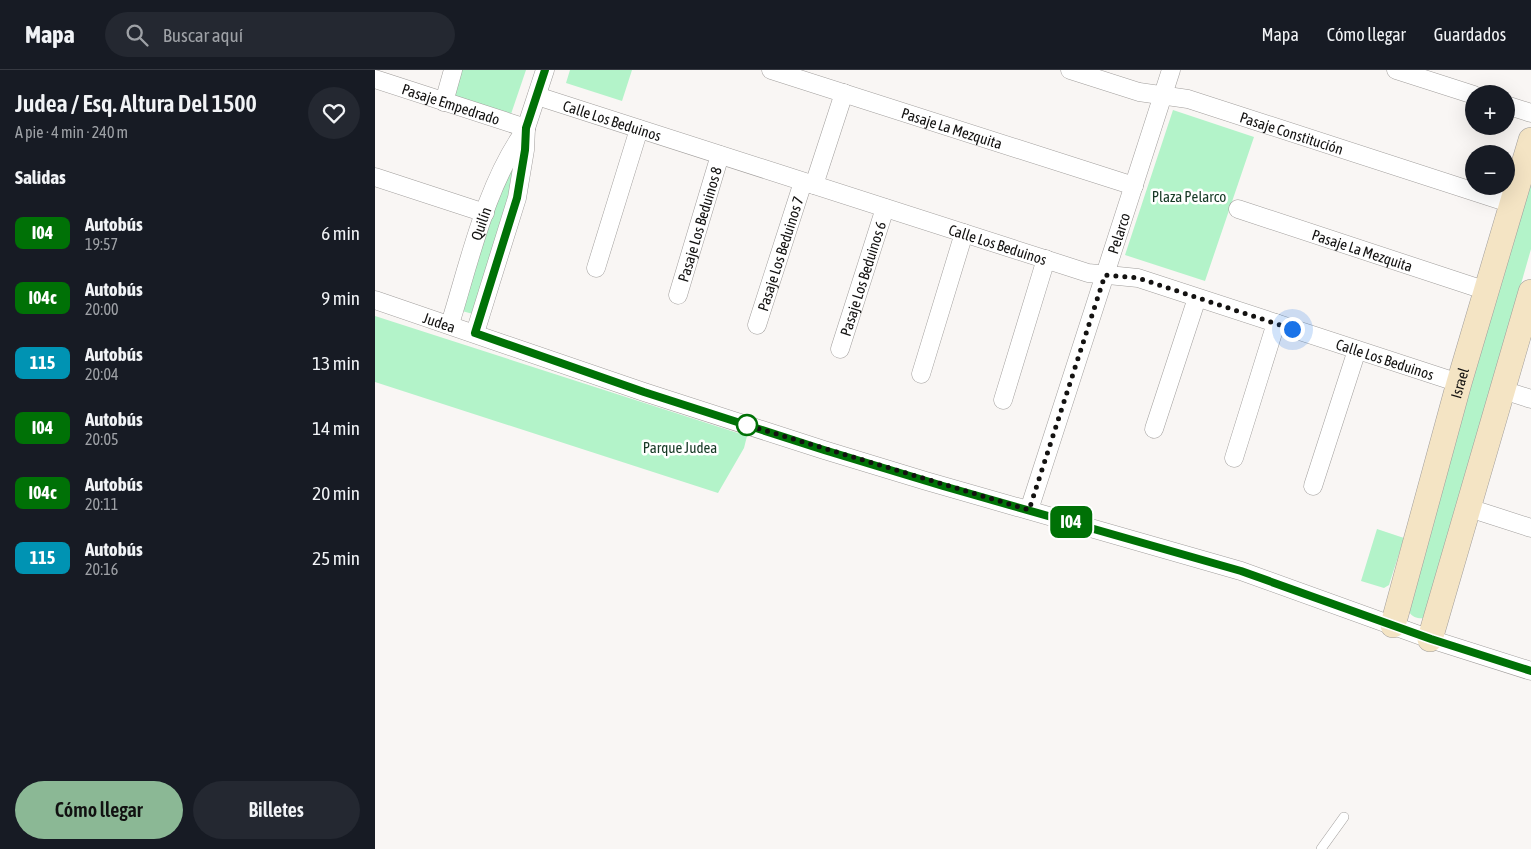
<!DOCTYPE html>
<html lang="es">
<head>
<meta charset="utf-8">
<style>
  body { margin:0; font-family:"Asap Condensed",sans-serif; background:#242831; color:#f1f3f6; height:100vh; display:flex; flex-direction:column; font-size:19px; white-space:nowrap }
  * { box-sizing:border-box; margin:0 }
  p { font-size:16px; color:#9ea1a6 }
  .icon { flex:none; width:28px; height:28px; fill:none; stroke:currentColor; stroke-width:2; stroke-linecap:round; stroke-linejoin:round }
  .map { position:relative; flex:1; overflow:hidden }
  .drawer { display:flex; flex-direction:column; background:#171b24; width:375px }
  .drawer>* { flex:none }
  .badge { padding:0 10px; border-radius:8px; font-size:18px; line-height:32px }
  .tools { position:absolute; left:1090px; top:15px; display:grid; gap:10px }
  .tools a { display:grid; place-items:center; width:50px; height:50px; border-radius:50%; background:#171b24; box-shadow:0 5px 20px #0002; font-size:25px }
  .you { position:absolute; width:25px; height:25px; margin:-12px; border:4px solid #fff; border-radius:50%; background:#1a73e8; box-shadow:0 0 0 8px #1a73e833 }
  .map>.badge { position:absolute; translate:-50% -50%; box-shadow:0 0 0 2px #fff }
  h2 { padding:0 15px; font-size:19px; line-height:45px }
  .round { display:grid; place-items:center; flex:none; width:52px; height:52px; border-radius:26px; background:#242831 }
  .summary { display:flex; align-items:center; justify-content:space-between; height:85px; padding:0 15px }
  h1 { font-size:24px; font-weight:600; line-height:38px }
  .button { display:flex; gap:10px; margin-top:auto; padding:10px 15px }
  .button a { flex:1; height:58px; border-radius:30px; background:#8bb895; color:#111; font-size:20px; font-weight:600; line-height:58px; text-align:center }
  .button a+a { background:#242831; color:#f1f3f6 }
  ul { padding:0; list-style:none }
  li { display:flex; align-items:center; gap:15px; height:65px; padding:0 15px }
  li div { flex:1 }
  li b { display:block; font-size:19px }
  li em { font-style:normal }
  li .badge { min-width:55px; font-weight:700; text-align:center }
  header { display:flex; align-items:center; gap:30px; box-sizing:border-box; height:70px; padding:0 25px; background:#171b24; border-bottom:1px solid #363941 }
  header strong { font-size:24px }
  nav { display:flex; gap:28px; margin-inline-start:auto; font-size:18px }
  .search { width:350px; height:45px; background:#242831; display:flex; align-items:center; gap:12px; box-sizing:border-box; padding:0 18px; border-radius:28px; color:#9ea1a6; font-size:19px }
  main { display:flex; flex:1; min-height:0 }
  .map>svg:first-child { display:block }
  .green { fill:#b3f3c9 }
  .lines { fill:none; stroke-linecap:round; stroke-linejoin:round }
  .lane-casing { stroke:#a19e9c; stroke-width:10 }
  .street-casing { stroke:#a19e9c; stroke-width:19 }
  .secondary-casing { stroke:#a19e9c; stroke-width:26 }
  .lane { stroke:#fff; stroke-width:9 }
  .street { stroke:#fff; stroke-width:18 }
  .secondary { stroke:#f4e4c4; stroke-width:25 }
  .line-casing { stroke:#fff; stroke-width:11 }
  .line { stroke:#007106; stroke-width:8 }
  .walk { stroke:#131211; stroke-width:5; stroke-dasharray:0 9 }
  .stop-dot { fill:#fff; stroke:#007106; stroke-width:2.5 }
  .labels { text-anchor:middle; dominant-baseline:central; stroke-width:5; stroke-linejoin:round; paint-order:stroke }
  .street-label { font-size:15px; fill:#131211; stroke:#fff }
  .park-label { font-size:15px; fill:#163925; stroke:#fff }
</style>
</head>
<body>
<header>
<strong>Mapa</strong>
<div class="search"><svg class="icon" aria-label="search" viewBox="0 0 24 24"><circle cx="10" cy="10" r="6"/><path d="M15 15l6 6"/></svg>Buscar aquí</div>
<nav><a>Mapa</a><a>Cómo llegar</a><a>Guardados</a></nav>
</header>
<main>
<section class="drawer">
<div class="summary"><div><h1>Judea / Esq. Altura Del 1500</h1><p>A pie · 4 min · 240 m</p></div><a class="round"><svg class="icon" aria-label="heart" viewBox="0 0 24 24"><path d="M12 20l-8-8c-3-5 5-10 8-4 3-6 11-1 8 4z"/></svg></a></div>
<h2>Salidas</h2>
<ul>
<li><span class="badge" style="background:#007106;color:#fff">I04</span><div><b>Autobús</b><p>19:57</p></div><em>6 min</em></li>
<li><span class="badge" style="background:#007106;color:#fff">I04c</span><div><b>Autobús</b><p>20:00</p></div><em>9 min</em></li>
<li><span class="badge" style="background:#0093b3;color:#fff">115</span><div><b>Autobús</b><p>20:04</p></div><em>13 min</em></li>
<li><span class="badge" style="background:#007106;color:#fff">I04</span><div><b>Autobús</b><p>20:05</p></div><em>14 min</em></li>
<li><span class="badge" style="background:#007106;color:#fff">I04c</span><div><b>Autobús</b><p>20:11</p></div><em>20 min</em></li>
<li><span class="badge" style="background:#0093b3;color:#fff">115</span><div><b>Autobús</b><p>20:16</p></div><em>25 min</em></li>
</ul>
<div class="button"><a>Cómo llegar</a><a>Billetes</a></div>
</section>
<div class="map">
<svg width="1156" height="779" viewBox="0 0 1156 779">
  <rect width="100%" height="100%" fill="#f9f6f4"/>
  <path class="green" d="M86,0H151L136,44L78,26Z
    M195,0H257L247,31L191,13Z
    M798,40L879,67L830,211L750,185Z
    M141,88L133,143L98,244L87,241L117,138Z
    M1156,98V179L1051,548C1044,549 1038,548 1034,542L1119,229Z
    M0,246L372,366L369,378L343,423L0,312Z
    M1002,459L1029,468L1014,515L1009,518L986,511Z"/>
  <g class="lines">
    <g class="lane-casing">
      <path id="lane" d="M946,779L969,747"/>
    </g>
    <g class="street-casing">
      <g id="street">
        <path id="s1" d="M396,0L759,116"/>
        <path id="s2" d="M695,0L764,22L813,29L1137,134"/>
        <path d="M1021,0L1099,25"/>
        <path id="s3" d="M0,9L151,58"/>
        <path id="s4" d="M162,26L713,203L763,208L1084,313"/>
        <path d="M69,32L78,0"/>
        <path d="M1131,35L1156,43"/>
        <path d="M0,107L110,143"/>
        <path d="M439,115L469,23"/>
        <path id="s5" d="M863,139L1112,221"/>
        <path d="M221,198L264,59"/>
        <path id="s6" d="M303,225L345,85"/>
        <path id="s7" d="M0,230L269,322L449,380L551,411L866,501L1055,569L1156,601"/>
        <path id="s8" d="M75,254C95,190 111,114 151,59"/>
        <path id="s9" d="M382,255L428,112"/>
        <path d="M100,263L142,128L150,80L151,58L170,0"/>
        <path id="s10" d="M465,279L510,138"/>
        <path d="M546,304L589,163"/>
        <path d="M1128,320L1156,329"/>
        <path d="M628,330L671,189"/>
        <path d="M779,359L822,228"/>
        <path d="M859,388L901,253"/>
        <path d="M938,416L982,280"/>
        <path d="M1094,438L1156,458"/>
        <path id="s11" d="M654,440L796,0"/>
      </g>
    </g>
    <g class="secondary-casing">
      <g id="secondary">
        <path id="s12" d="M1018,555L1084,313L1156,70"/>
        <path d="M1055,569L1156,222"/>
      </g>
    </g>
    <use href="#lane" class="lane"/>
    <use href="#street" class="street"/>
    <use href="#secondary" class="secondary"/>
  </g>
  <g class="lines">
    <g class="line-casing">
      <path id="line" d="M170,0L151,58L150,80L142,128L100,263L269,322L449,380L568,416L866,501L1056,569L1156,601"/>
    </g>
    <use href="#line" class="line"/>
    <path class="walk" d="M372,355L365,353L654,440L730,205L763,208L917,259"/>
  </g>
  <circle class="stop-dot" cx="372" cy="355" r="10"/>
  <g class="labels">
    <g class="street-label">
      <text stroke="none"><textPath href="#s3" startOffset="80">Pasaje Empedrado</textPath></text>
      <text stroke="none"><textPath href="#s4" startOffset="79">Calle Los Beduinos</textPath></text>
      <text stroke="none"><textPath href="#s1" startOffset="190">Pasaje La Mezquita</textPath></text>
      <text stroke="none"><textPath href="#s2" startOffset="231">Pasaje Constitución</textPath></text>
      <text stroke="none"><textPath href="#s8" startOffset="105">Quilín</textPath></text>
      <text stroke="none"><textPath href="#s6" startOffset="74">Pasaje Los Beduinos 8</textPath></text>
      <text stroke="none"><textPath href="#s11" startOffset="291">Pelarco</textPath></text>
      <text stroke="none"><textPath href="#s4" startOffset="484">Calle Los Beduinos</textPath></text>
      <text stroke="none"><textPath href="#s5" startOffset="131">Pasaje La Mezquita</textPath></text>
      <text stroke="none"><textPath href="#s9" startOffset="75">Pasaje Los Beduinos 7</textPath></text>
      <text stroke="none"><textPath href="#s10" startOffset="74">Pasaje Los Beduinos 6</textPath></text>
      <text stroke="none"><textPath href="#s7" startOffset="68">Judea</textPath></text>
      <text stroke="none"><textPath href="#s4" startOffset="889">Calle Los Beduinos</textPath></text>
      <text stroke="none"><textPath href="#s12" startOffset="251">Israel</textPath></text>
    </g>
    <g class="park-label">
      <text x="814" y="126">Plaza Pelarco</text>
      <text x="305" y="377">Parque Judea</text>
    </g>
  </g>
</svg>
<div class="tools">
<a>+</a>
<a>−</a>
</div>
<div class="you" style="left:917px;top:259px"></div>
<b class="badge" style="left:696px;top:452px;background:#007106;color:#fff">I04</b>
</div>
</main>
</body>
</html>
